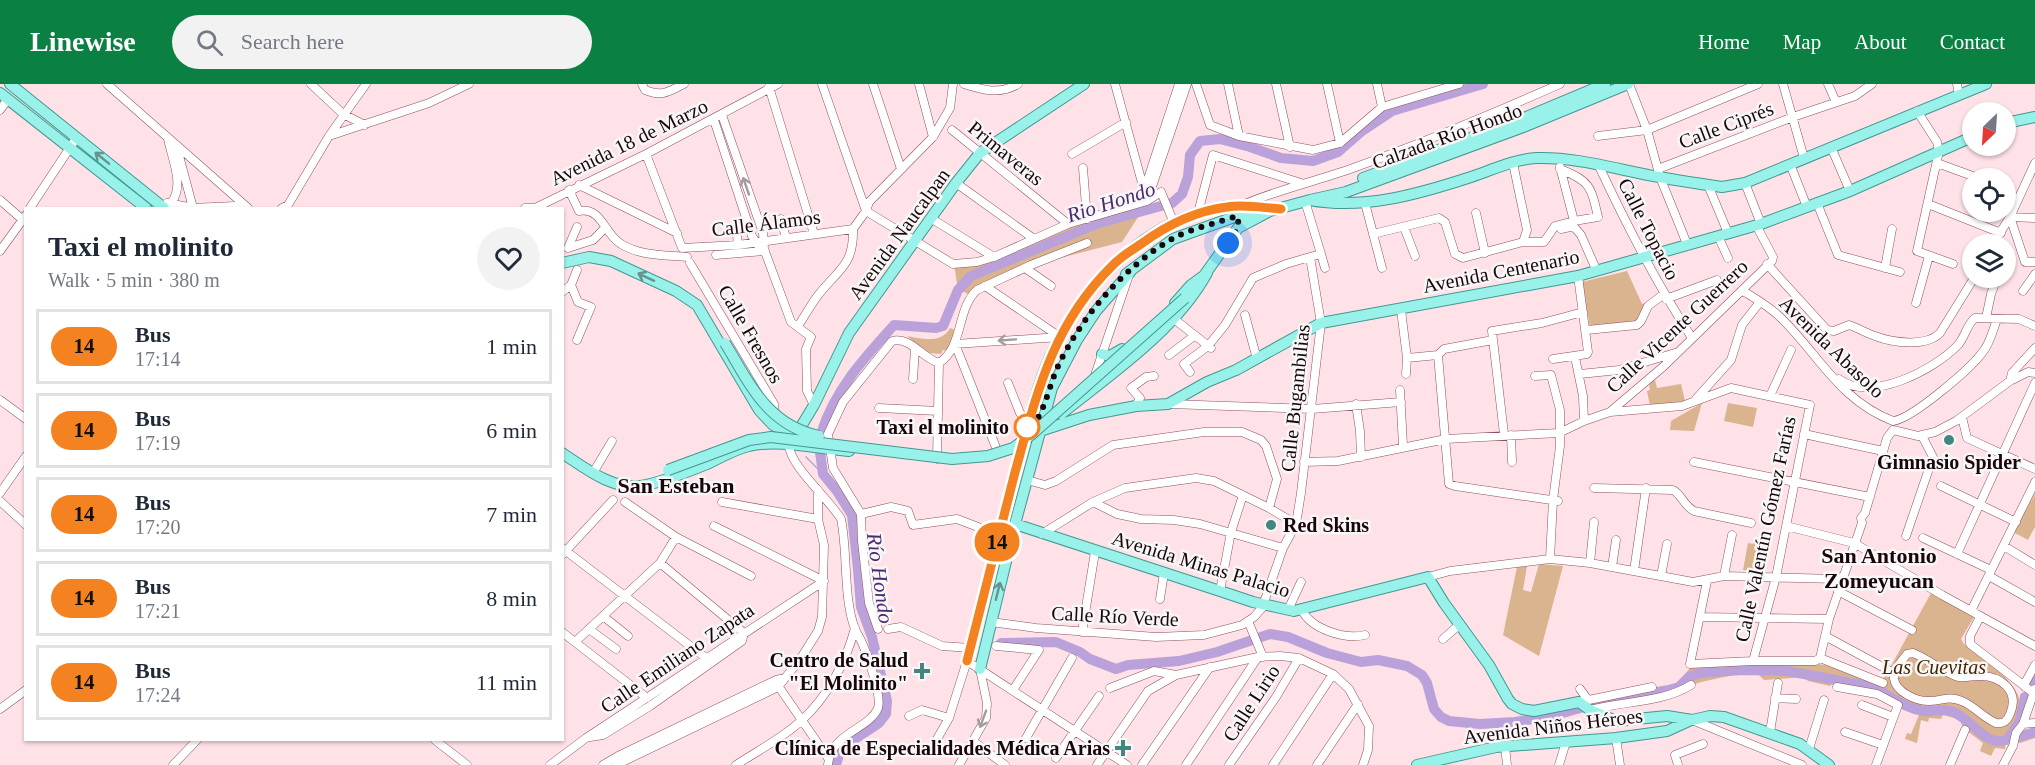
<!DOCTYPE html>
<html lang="en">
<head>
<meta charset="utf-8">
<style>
  body { margin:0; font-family:Georgia,serif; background:#f2f2f3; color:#1f2937; height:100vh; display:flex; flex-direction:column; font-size:22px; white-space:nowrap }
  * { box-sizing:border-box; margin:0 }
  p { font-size:20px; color:#747a83 }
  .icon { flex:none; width:33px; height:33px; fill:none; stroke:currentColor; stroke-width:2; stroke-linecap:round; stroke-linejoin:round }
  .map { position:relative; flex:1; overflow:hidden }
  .panel { position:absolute; left:24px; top:123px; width:540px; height:534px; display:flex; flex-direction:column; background:#fff; border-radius:0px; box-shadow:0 2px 4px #0004 }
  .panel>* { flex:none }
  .badge { padding:0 12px; border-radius:20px; font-size:21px; line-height:39px }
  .needle { width:39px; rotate:205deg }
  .fabs { position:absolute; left:1962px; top:18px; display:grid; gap:12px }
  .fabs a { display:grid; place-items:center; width:54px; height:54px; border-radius:50%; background:#fff; box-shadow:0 2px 4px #0004; font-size:30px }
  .you { position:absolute; width:30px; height:30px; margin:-15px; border:4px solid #fff; border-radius:50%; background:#1a73e8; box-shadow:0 0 0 9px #1a73e833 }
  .map>.badge { position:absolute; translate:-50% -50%; box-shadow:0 0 0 3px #fff }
  .round { display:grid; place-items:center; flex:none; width:63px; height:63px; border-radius:32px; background:#f2f2f3 }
  .overview { display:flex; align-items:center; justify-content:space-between; height:102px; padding:0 24px }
  h1 { font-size:28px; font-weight:700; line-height:45px }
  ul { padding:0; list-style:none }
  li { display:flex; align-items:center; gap:18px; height:75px; margin:0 12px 9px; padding:0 12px; border:3px solid #e0e1e3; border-radius:0px }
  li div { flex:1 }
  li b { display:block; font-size:22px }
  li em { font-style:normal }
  li .badge { min-width:66px; font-weight:700; text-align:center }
  header { display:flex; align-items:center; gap:36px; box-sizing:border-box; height:84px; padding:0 30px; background:#0b8043; color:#fff }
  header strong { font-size:28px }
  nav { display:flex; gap:33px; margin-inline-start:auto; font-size:21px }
  .search { width:420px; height:54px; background:#f2f2f3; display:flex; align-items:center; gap:15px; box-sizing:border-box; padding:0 21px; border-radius:33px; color:#747a83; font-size:22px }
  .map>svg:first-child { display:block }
  .green { fill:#dab38f }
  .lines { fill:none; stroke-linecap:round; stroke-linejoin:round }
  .stream { stroke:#bba1da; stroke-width:1.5 }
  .river { stroke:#bba1da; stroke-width:10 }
  .minor-casing { stroke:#8d5260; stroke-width:9 }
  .major-casing { stroke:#409992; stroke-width:12 }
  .minor { stroke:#fff; stroke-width:8 }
  .major { stroke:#99f2e9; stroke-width:10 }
  .major-bridge-casing { stroke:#409992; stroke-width:12; stroke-linecap:butt }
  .major-bridge { stroke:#99f2e9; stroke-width:10 }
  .oneway { stroke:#669390 }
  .oneway2 { stroke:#a39b9d }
  .line-casing { stroke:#fff; stroke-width:14 }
  .line { stroke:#f58220; stroke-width:9 }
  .walk { stroke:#1a050b; stroke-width:6; stroke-dasharray:0 10.8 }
  .stop-dot { fill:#fff; stroke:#f58220; stroke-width:3 }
  .poi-dot { fill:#41877f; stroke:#f7f7f7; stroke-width:2 }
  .labels { text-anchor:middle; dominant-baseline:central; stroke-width:5; stroke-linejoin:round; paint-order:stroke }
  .street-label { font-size:20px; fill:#1a050b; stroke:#f7f7f7 }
  .stop-label { font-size:20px; font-weight:bold; fill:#1a050b; stroke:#f7f7f7; text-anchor:end }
  .poi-label { font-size:20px; font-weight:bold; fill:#1a050b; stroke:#f7f7f7; text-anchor:end }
  .park-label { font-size:20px; font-style:italic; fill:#442500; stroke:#f7f7f7 }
  .water-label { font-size:21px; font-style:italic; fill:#4c296d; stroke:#f7f7f7 }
  .quarter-label { font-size:22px; font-weight:bold; fill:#1a050b; stroke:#f7f7f7 }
</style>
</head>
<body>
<header>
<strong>Linewise</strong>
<div class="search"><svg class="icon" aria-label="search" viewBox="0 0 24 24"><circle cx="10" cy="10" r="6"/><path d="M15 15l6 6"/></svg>Search here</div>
<nav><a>Home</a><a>Map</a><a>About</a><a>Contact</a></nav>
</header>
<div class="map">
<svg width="2035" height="681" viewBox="0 0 2035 681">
  <rect width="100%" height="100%" fill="#fee2e7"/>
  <path class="green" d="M1142,127L1122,158L1025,183L971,211L958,206L954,180L977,178L1087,135Z
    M1627,187L1642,220L1646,219L1636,237L1590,243L1582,198Z
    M950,244L955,246L954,255L946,266H943L941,270L928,269L907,252C921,255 942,260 950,244Z
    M1655,296L1657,304L1681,300L1685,317L1650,322L1647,307L1650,306L1649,299Z
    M1702,319L1694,347L1670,346L1671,337Z
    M1728,319L1757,324L1753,343L1724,337Z
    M2035,410V443L2028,456L2013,448Z
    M1754,458L1759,459L1757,471L1763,472L1760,488L1743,486L1748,459L1753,460Z
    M1539,480L1563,482L1539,572L1503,551L1517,483L1527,482L1523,506L1531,508Z
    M1931,509L1974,533L1961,555L1964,560C1980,572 2018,597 2020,618V610L2024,613L2019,636L2008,653L2035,644V654L2020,659L2006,658L2005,665L1995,664L1991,672L1980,667L1983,659L1962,643L1961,636L1943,631L1941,635L1929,634L1928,638L1921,636L1917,659L1905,655L1907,649L1911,650L1919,631L1916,629L1914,622C1902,619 1894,612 1884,606C1869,598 1852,596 1836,594L1830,602L1808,597L1804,593L1764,596L1757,589H1743L1701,598L1670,609L1593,623L1589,619L1676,601L1690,584L1696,582C1736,580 1779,575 1819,580C1841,583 1857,595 1883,596L1885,590L1889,593L1891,582Z"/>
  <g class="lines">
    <path class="stream" d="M806,373L823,390"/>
    <path class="river" d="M821,350C834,307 864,274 894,241L936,244L943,242L958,206L971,192L1099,139L1172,119L1182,110L1188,93L1190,71L1200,57L1220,55L1250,63L1281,74L1313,77L1338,68L1362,47L1392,27L1483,0
      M820,368L823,390L837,407L852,431L858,485L861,523L872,553L887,617L886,630L879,639L841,664L836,681
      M1001,559L1056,558L1080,568L1090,575L1116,585L1128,581L1179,577L1217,568L1270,550L1288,553L1327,569L1361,578L1378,576L1407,582L1422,591L1427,599L1434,625L1441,633L1449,637L1480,640L1515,638L1552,632L1605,617L1669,606L1679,603L1689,593L1700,589L1743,586L1788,587L1872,603C1890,611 1903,624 1923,627C1932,628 1941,624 1951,627C1967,632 1983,657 1998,657C2010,657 2023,651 2035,648
      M2030,602L2035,591
      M2008,655L2020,637L2025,613"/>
    <g class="minor-casing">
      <path id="minor" d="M107,0L248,124
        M311,0L343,30L365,41
        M642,0L645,6C662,13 668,8 684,0
        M822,0L866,127L953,180L977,178L994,173L1068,140L1147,117L1161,108L1174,139
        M873,0L901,85
        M919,0L933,53
        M964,0C982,6 1000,11 1018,0
        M1115,0L1147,117
        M1196,0L1210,41L1239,52L1313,66L1340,59L1382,23L1459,0
        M1228,0L1239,52
        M1276,0L1290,63
        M1327,0L1340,59
        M1377,0L1382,23
        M1629,0L1647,46L1660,93L1687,160
        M1783,0L1804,74
        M1828,0L1836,18
        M1957,0L1959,11
        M769,3L814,150
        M0,26L8,15
        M1917,27L1937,58L1939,67L1917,167L1953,180
        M722,31L763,149L764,165L791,238L811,253L806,265L807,307L814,321
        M714,36L752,152L758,161
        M952,46L1068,140
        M329,52L429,19L469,0
        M1598,52L1647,46L1758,0
        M168,55C172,75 185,102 171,119
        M1831,63L1850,107
        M177,64L193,124
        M646,70L682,164L738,161L853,145
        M1072,70L1126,38
        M1513,79L1527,146L1523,158
        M1937,79L1978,94
        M1598,80C1626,140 1656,199 1692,254
        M1790,80L1807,123
        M1560,83L1574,137
        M1083,84L1087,135
        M1658,85L1793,33L1855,12L1872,0
        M956,99L1034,155
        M1745,99L1761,140
        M579,101L677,149
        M1708,101L1728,149
        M1145,104L1179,0
        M569,106L579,127C602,123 604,150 621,160C640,172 665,171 687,173
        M0,116L24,137
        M1147,117L1187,0
        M167,119L194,124
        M1365,119L1382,184
        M1817,119L1838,171L1900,188
        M1245,120C1280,105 1317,97 1353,84C1423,59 1492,30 1560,0
        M1928,120L2001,149
        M30,124L77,53
        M192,124L235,122L244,124
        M282,124L288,121L329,52L366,0
        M525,124H535L646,70L778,0
        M1198,129L1213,71L1301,99
        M1476,129L1485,169
        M2035,134L2010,133L2025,178H2035
        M781,135L786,154
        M932,135L994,173
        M736,141L738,161
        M1404,143L1415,172
        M853,145L866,127L869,118L933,53L950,24L953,0
        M1561,145L1570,143L1575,144L1581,151L1596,185
        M1373,150L1439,134L1445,138L1455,170L1463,174L1523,158H1544L1555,142L1574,137L1598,133C1591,102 1590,97 1560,85
        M1718,152L1728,174
        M1993,160L2010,133L2035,79
        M568,164L593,156L605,144
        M568,164L577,143
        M0,167L26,131
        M1321,170L1325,184
        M716,171L765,167
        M690,179L774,320V331
        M1767,180L1827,246L1834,247L1849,241C1858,244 1866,249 1875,252C1893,259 1927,263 1940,249L1974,194
        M1025,184L1051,202
        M1885,184L1892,145
        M571,201L578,218L591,223L577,256
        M985,202L1060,253
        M1743,207C1756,215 1770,223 1781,234C1819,271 1840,317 1893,337C1912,335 1970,285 1982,269C1990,260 1993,246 1997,235
        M2023,207L2035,190
        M562,208L571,201L577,186
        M1666,215L1717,196
        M1916,219L1929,172
        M1401,226L1407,274L1406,290
        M1245,231L1257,275
        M1986,234L1991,210L1997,194
        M1174,235L1211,264
        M798,242C805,232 811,220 819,210C839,185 854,181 853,145
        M1587,246L1637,241L1641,237L1648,222L1664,210
        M1169,271L1194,252
        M1438,271L1449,400L1455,402L1558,417
        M1575,273L1583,312L1584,337
        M1407,274L1438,271L1444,265L1493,256
        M1553,275L1587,270L1588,268L1578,192
        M939,279C964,263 956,225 977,206L1031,181L1087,159
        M1190,288L1184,280L1208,262L1225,241L1253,194L1286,180L1310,173
        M1580,290L1619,286L1675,269
        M1535,292L1551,291L1560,326V362L1553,416L1550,475
        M1094,294L1129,191
        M913,295L915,265
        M1839,295C1871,319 1934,286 1958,261C1965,253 1967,240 1975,234L2019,235L2035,242
        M2010,297L2012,289L2035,264
        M1008,299L1020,329L1028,338
        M1400,306L1403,362
        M1770,312L1791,266
        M1696,315L1731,276L1742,241L1760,218
        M0,316L26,335
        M1169,320L1312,325L1401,318
        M1356,320L1360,347L1361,373
        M1136,322L1140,314L1131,304L1146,293L1154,292
        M879,324L938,327
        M1611,327L1664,282L1772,177L1773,173L1756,141
        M1962,333L1967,354L2035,385
        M1893,346L1918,352L1935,348L1956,337L2010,297L2028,288L2035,289
        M1504,350L1492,247L1542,239L1583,228
        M1804,350L1883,367
        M1511,351L1512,378
        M789,361C789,381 830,416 841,435C848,468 843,514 855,545C857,550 861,555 863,561C868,573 882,613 878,624C870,645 830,649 828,681
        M997,366L955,260L1060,253
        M937,375L939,279
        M1304,378L1338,377L1446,355L1559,349L1584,337L1610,328L1682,322L1731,304L1810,321L1776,493L1753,577
        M1694,378L1870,413
        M593,389L612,357
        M1027,396L1045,401L1056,397L1113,361L1204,348H1242L1261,356L1266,362L1277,395L1269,424
        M1941,402L2016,438
        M1594,404L1673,406C1682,411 1684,422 1694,427L1751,439
        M0,409L26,372
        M0,417L26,441
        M625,418L676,453L751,492
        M722,418L818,435
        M1093,418L1117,430L1141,435L1174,436L1200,440L1283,464
        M861,430L891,423L908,427L913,441L957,435L999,451
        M714,442L824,497
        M1786,442L1854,459L1942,511L2035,562
        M1042,450L1093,418L1125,404L1196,394L1214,397L1269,424L1296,440
        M1906,452L1933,373L1922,352
        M1923,454L1991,486
        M2004,462L2035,481
        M562,464L706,574
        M1957,470L2035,299
        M562,471L613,416
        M1590,479L1594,438
        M1612,483L1616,456
        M1634,487L1646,404
        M1661,492L1667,460
        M1724,492L1732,451
        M1989,492L2035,518
        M1428,493L1450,487L1550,475L1590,479L1693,498L1724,492L1837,495L1843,492
        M1707,497L1690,580L1753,577H1815L1820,574L1883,599
        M1220,507L1231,448L1243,411
        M1838,507L1912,546
        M1160,515L1164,489
        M1288,526L1301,498
        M1302,526C1311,545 1345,556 1365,551
        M1971,527L2035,398
        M603,532L628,552
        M1700,533L1829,535
        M1980,533L1970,552V560L2031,607
        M1248,537L1263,573
        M991,538L1036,544L1156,553L1204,551L1242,541L1254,533L1262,524L1283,464L1296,440L1301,409L1321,239L1310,173L1321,170L1305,117
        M589,545L616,565
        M878,545L869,519L862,457L861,430L833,384L828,350L843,318L892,257C910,252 922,274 939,279
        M888,545L901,543L942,562L970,564
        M562,548L647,614
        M1082,548L1095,468
        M1825,552L1890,587
        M1443,555L1460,540
        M575,558L660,479L676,453
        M996,562L1039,566L1013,606
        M1913,569C1927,574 1947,591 1959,593C1965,594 1972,592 1978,592C2001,591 2020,607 2010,630C2007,637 2004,640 1996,639C1984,634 1976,624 1964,618C1947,610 1942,618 1928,617C1916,617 1896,608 1894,595C1893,586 1902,577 1907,570Z
        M1820,574L1829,535L1862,439L1861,434L1865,429L1887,354L1893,346
        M1837,603L1877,610L1898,621L1876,681
        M2025,603L2024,601L2035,581
        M1110,604L1154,587L1176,591
        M1580,605L1588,616
        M781,606L828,674
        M1775,614L1796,615
        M1579,618L1652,603
        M1862,621L1893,633
        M0,625L26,606
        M1590,626C1623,617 1662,619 1691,601
        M909,632L922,626L949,634
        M1692,636L1802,681
        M2023,640L2035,605
        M1770,648L1778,599
        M1845,648L1883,661
        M590,653L603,651L650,622L742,557L744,549L660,479
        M1026,654L1072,574
        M1616,654L1620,681
        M937,655L949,634L967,577L1127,681
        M435,656L467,681
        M973,657L1005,681
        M1505,662L1507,681
        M1809,665L1824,616
        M1056,674L1099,612
        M173,681L197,656
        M550,681L586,654L824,497
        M603,681L620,671L776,596L785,594
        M616,681L778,603L801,574L818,547L822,533L824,461L818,435V406
        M736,681C757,667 783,654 802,636C828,612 846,578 855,544
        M959,681L986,634L987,619L980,585
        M1097,681L1148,607L1176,591L1258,573L1280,572L1299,574L1333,590L1349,605L1369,642L1368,666L1363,681
        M1142,681L1210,583
        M1186,681L1258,573
        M1229,681L1276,613L1299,574
        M1273,681L1333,590
        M1317,681L1358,620
        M1559,681L1566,658
        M1678,681L1675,671L1703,660
        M1950,681L1965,646
        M2003,681L2013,662L2016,649L2023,640L2035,639"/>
    </g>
    <g class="major-casing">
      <path id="major" d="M10,0L164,124
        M0,9L146,124
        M2006,39L2035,33
        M1363,94L1519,36L1605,0
        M1310,116C1364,126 1419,110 1471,93C1492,86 1515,75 1537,74C1578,73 1619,86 1659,93C1680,97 1701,100 1722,103L1745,99L1986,0
        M562,179L589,173L611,177L676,207L697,221L759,326L773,341L795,352L805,354
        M1126,190L1173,155L1237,132L1262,128
        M1203,193L1238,144L1270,127L1310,116L1346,108L1526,42L1628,0
        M1175,219L1191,201L1202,193
        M1102,270L1110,272L1122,265
        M1061,330C1112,289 1175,247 1207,189
        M1031,350L1089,331L1136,322L1168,320L1207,298L1236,286L1321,239L1578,192L1761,140L1850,107L1972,53
        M796,351L814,321L849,249L956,99L980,69L1084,0
        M562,369C585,384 612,406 641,402C656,400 692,386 707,380C720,374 735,365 749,362C776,355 820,365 849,367
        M1015,440L1220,507L1253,518L1294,527L1428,493L1444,519L1489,581L1508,615L1512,620L1522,625L1534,627L1579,618L1590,626L1616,637L1667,632L1692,636L1710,632L1724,633L1800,660L1829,681
        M967,577C983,516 998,454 1014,392C1024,358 1031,322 1044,288C1073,210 1142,135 1227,122C1245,120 1264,123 1281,125
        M980,585L1015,440L1052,304L1077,256L1096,227L1131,187
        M1417,681L1496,663L1616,654L1667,647L1691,636"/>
    </g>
    <use href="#minor" class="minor"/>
    <use href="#major" class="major"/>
    <g class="major-bridge-casing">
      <path id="major-bridge" d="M725,259C750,300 767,341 819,352
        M668,386L749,356L771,353L952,375L988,372L1013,364L1031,351L1185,214"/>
    </g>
    <use href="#major-bridge" class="major-bridge"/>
  </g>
  <defs><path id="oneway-shaft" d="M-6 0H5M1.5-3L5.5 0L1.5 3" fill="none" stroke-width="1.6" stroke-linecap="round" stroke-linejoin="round" transform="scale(1.5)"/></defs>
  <g class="oneway">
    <use href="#oneway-shaft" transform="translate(102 74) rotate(-141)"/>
    <use href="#oneway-shaft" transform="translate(646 193) rotate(-155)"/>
    <use href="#oneway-shaft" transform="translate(998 507) rotate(-76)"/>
  </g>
  <g class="oneway2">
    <use href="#oneway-shaft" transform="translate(746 102) rotate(-109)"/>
    <use href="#oneway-shaft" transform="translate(1007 256) rotate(176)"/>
    <use href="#oneway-shaft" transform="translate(983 635) rotate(110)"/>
  </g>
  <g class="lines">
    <g class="line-casing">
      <path id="line" d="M967,577C983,516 998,454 1014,392C1036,313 1051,242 1112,182C1120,173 1131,167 1141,160C1167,141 1195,127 1227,123C1245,120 1264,124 1281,125"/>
    </g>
    <use href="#line" class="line"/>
    <path class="walk" d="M1027,343L1029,347C1046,327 1048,303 1059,280C1083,231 1124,183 1172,155C1190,145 1217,139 1237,132C1241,143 1234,150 1228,159"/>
  </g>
  <circle class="stop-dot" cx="1027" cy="343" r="12"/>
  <g class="poi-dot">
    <circle cx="1949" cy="356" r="6"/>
    <circle cx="1271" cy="441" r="6"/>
    <path d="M919 578h6v6h6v6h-6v6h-6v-6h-6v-6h6z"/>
    <path d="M1120 655h6v6h6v6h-6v6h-6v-6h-6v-6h6z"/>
  </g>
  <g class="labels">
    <g class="street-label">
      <text transform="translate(1726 41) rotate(-21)">Calle Ciprés</text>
      <text transform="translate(1447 52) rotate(-20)">Calzada Río Hondo</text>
      <text transform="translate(629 58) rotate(-26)">Avenida 18 de Marzo</text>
      <text transform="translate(1006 69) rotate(39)">Primaveras</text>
      <text transform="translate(766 139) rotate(-7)">Calle Álamos</text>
      <text transform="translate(1649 145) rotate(63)">Calle Topacio</text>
      <text transform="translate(899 150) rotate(-54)">Avenida Naucalpan</text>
      <text transform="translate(1501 187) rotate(-11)">Avenida Centenario</text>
      <text transform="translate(1677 242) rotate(-43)">Calle Vicente Guerrero</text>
      <text transform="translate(751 250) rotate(60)">Calle Fresnos</text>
      <text transform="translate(1832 263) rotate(44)">Avenida Abasolo</text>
      <text transform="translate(1295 314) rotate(-84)">Calle Bugambilias</text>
      <text transform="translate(1765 445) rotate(-78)">Calle Valentín Gómez Farías</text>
      <text transform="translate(1201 480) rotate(17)">Avenida Minas Palacio</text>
      <text transform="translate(1115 532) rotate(3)">Calle Río Verde</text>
      <text transform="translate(677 574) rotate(-34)">Calle Emiliano Zapata</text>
      <text transform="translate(1251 619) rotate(-57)">Calle Lirio</text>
      <text transform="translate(1553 642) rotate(-7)">Avenida Niños Héroes</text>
    </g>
    <g class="stop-label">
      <text x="1009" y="343">Taxi el molinito</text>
    </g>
    <g class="poi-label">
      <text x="1949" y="378" text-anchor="middle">Gimnasio Spider</text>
      <text x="1283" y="441" text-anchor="start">Red Skins</text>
      <text x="908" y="576">Centro de Salud<tspan x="908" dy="23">"El Molinito"</tspan></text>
      <text x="1110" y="664">Clínica de Especialidades Médica Arias</text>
    </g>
    <g class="park-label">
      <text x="1934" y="583">Las Cuevitas</text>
    </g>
    <g class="water-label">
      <text transform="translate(1111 118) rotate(-18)">Rio Hondo</text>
      <text transform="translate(880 494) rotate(82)">Río Hondo</text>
    </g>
    <g class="quarter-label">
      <text x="676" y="401">San Esteban</text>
      <text x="1879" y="471">San Antonio<tspan x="1879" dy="25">Zomeyucan</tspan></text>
    </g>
  </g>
</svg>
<div class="fabs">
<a><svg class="needle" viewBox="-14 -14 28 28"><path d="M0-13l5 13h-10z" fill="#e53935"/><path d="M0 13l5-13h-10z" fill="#747a83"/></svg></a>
<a><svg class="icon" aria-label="locate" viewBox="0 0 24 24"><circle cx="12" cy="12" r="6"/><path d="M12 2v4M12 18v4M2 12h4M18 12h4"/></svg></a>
<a><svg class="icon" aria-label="layers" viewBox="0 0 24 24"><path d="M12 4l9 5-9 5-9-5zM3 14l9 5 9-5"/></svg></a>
</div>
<div class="you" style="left:1228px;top:159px"></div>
<b class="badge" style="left:997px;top:458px;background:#f58220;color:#111">14</b>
<section class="panel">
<div class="overview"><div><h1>Taxi el molinito</h1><p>Walk · 5 min · 380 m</p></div><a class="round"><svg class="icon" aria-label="heart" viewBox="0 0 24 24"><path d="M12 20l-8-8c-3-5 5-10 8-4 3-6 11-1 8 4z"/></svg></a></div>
<ul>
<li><span class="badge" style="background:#f58220;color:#111">14</span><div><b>Bus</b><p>17:14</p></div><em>1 min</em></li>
<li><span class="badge" style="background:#f58220;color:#111">14</span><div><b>Bus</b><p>17:19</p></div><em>6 min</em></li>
<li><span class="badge" style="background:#f58220;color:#111">14</span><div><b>Bus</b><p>17:20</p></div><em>7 min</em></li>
<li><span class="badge" style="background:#f58220;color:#111">14</span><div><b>Bus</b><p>17:21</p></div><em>8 min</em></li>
<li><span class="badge" style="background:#f58220;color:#111">14</span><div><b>Bus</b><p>17:24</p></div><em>11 min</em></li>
</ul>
</section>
</div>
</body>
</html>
